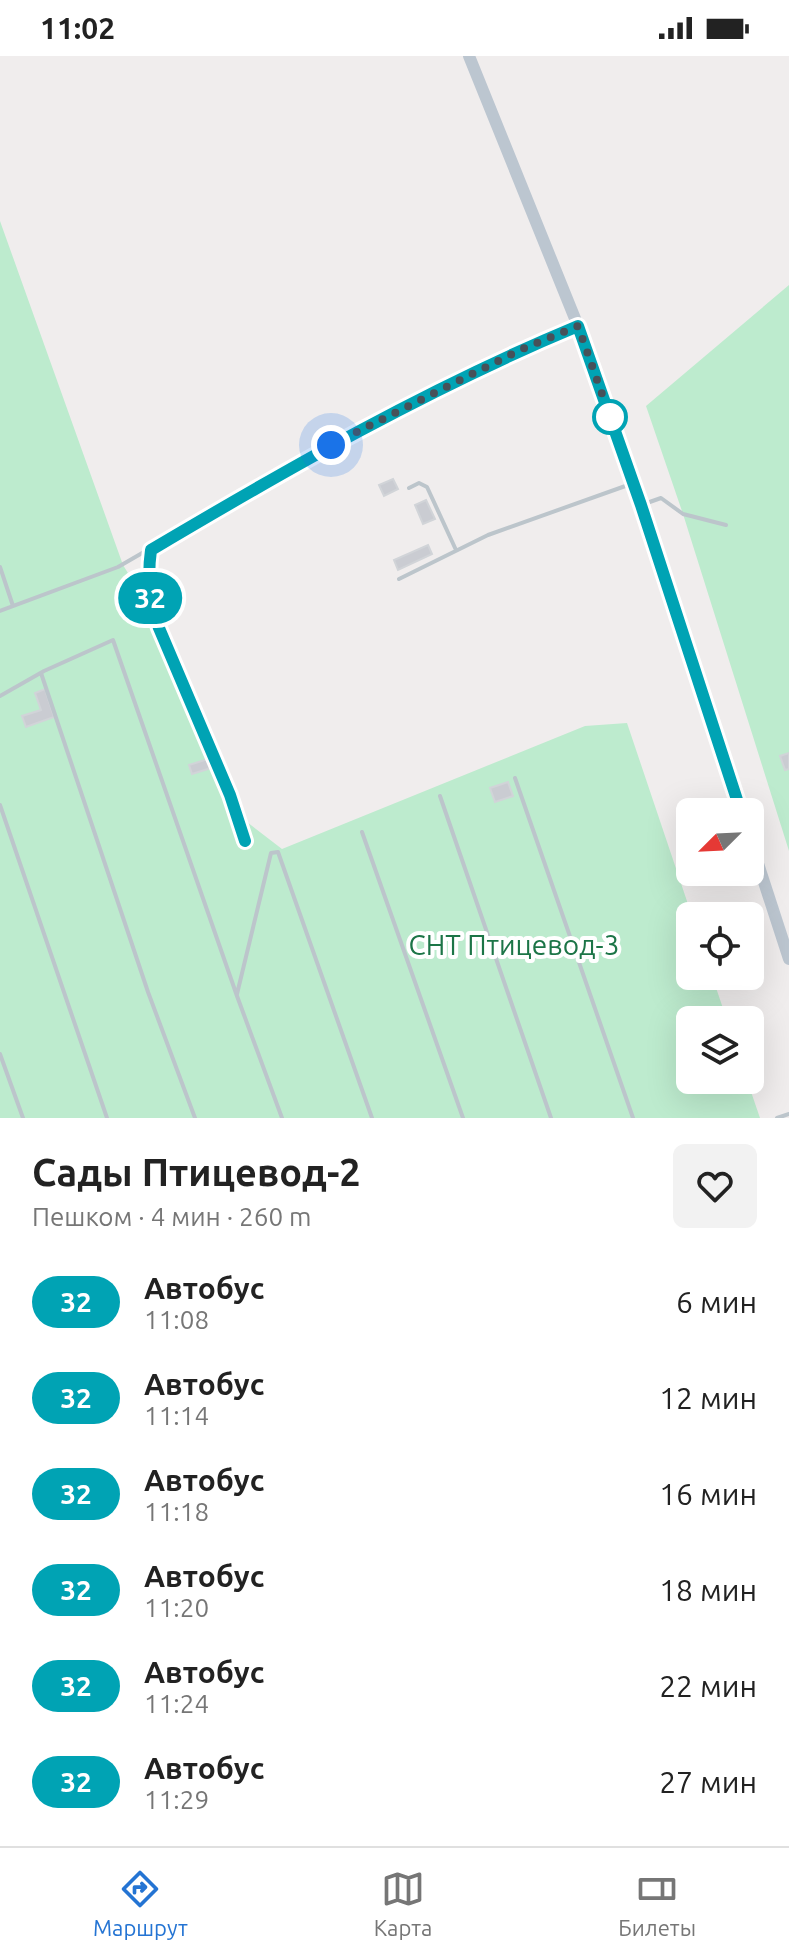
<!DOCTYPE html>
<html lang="ru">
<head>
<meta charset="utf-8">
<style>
  body { margin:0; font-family:Ubuntu,sans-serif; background:#f2f2f2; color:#222; height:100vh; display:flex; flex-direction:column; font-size:30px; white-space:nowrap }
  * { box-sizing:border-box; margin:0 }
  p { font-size:26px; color:#767676 }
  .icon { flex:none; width:44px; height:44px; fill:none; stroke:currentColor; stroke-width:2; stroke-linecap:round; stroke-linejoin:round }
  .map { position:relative; height:1062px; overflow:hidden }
  .details { display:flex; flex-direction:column; background:#fff; flex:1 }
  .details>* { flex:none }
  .badge { padding:0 16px; border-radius:26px; font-size:28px; line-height:52px }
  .needle { width:52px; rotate:246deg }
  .controls { position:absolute; left:676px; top:742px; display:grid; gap:16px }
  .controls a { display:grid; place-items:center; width:88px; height:88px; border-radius:12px; background:#fff; box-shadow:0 8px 32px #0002; font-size:40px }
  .you { position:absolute; width:40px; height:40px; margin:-20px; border:6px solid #fff; border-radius:50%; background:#1a73e8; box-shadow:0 0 0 12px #1a73e833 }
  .map>.badge { position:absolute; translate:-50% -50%; box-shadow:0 0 0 4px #fff }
  .round { display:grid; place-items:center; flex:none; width:84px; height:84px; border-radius:12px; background:#f2f2f2 }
  .summary { display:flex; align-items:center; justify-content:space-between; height:136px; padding:0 32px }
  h1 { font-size:38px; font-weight:700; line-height:60px }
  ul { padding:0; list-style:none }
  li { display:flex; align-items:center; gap:24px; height:96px; padding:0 32px }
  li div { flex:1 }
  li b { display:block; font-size:30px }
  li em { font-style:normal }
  li .badge { min-width:88px; font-weight:700; text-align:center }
  .status { display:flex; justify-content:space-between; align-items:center; height:56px; padding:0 40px; background:#fff; direction:ltr }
  .status svg { height:22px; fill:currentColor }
  .dock { display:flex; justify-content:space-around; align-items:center; height:112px; border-top:2px solid #e0e0e0; background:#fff; font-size:22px; color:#767676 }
  .dock a { display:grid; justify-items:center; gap:4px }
  .dock .selected { color:#2474d3 }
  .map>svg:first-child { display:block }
  .green { fill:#bdebce }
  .building { fill:#caccd2; stroke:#d1d4d8; stroke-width:2 }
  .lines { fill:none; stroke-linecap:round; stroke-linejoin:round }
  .lane { stroke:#bcc5cb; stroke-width:4 }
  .secondary { stroke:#bcc6d0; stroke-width:12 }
  .line-casing { stroke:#fff; stroke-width:18 }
  .line { stroke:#00a3b4; stroke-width:12 }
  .walk { stroke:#475159; stroke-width:8; stroke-dasharray:0 14.4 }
  .stop-dot { fill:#fff; stroke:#00a3b4; stroke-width:4 }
  .labels { text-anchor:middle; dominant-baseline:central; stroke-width:8; stroke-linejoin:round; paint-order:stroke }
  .park-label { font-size:28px; fill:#1c7547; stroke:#fff }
</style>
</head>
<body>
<div class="status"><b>11:02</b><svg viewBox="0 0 49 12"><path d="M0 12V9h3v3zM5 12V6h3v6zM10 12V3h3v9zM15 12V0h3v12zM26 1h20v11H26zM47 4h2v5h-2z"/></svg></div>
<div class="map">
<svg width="789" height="1062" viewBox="0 0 789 1062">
  <rect width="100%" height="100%" fill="#f0eded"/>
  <path class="green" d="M0,165L123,509L170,585L247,766L282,793L585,670L627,667L692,860H690V920H712L727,964H690V1024H747L760,1062H0Z
    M789,229V795L683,458L646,350Z"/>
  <path class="building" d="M393,423L398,433L384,440L379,429Z
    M426,444L435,463L423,468L415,449Z
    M428,489L432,498L398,514L394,504Z
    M45,633L54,661L26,671L22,660L41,654L35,637Z
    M789,697V713L785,714L780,700Z
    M208,703L211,712L192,718L189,709Z
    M508,726L513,740L495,746L490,732Z"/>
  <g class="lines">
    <path class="lane" d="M409,432L419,427L427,431L456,494
      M644,448L661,442L683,458L726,469
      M151,494C147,523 150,545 159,572L230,739L245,785
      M0,511L13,550
      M399,523L488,479L631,428
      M0,555L118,511L310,400L522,293L576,271
      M41,617L148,936L195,1062
      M0,640L44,615L113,584L237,940L282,1062
      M515,722L633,1062
      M440,740L551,1062
      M0,749L107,1062
      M362,776L463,1062
      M237,938L271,797L278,796L372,1062
      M0,998L23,1062
      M777,1062L789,1058"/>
    <path class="secondary" d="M469,0L578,270L641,449L741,756
      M750,783L789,903"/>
  </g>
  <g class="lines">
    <g class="line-casing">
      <path id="line" d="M245,785L230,739L159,572C150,545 147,523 151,494C289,412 429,332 578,270L641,449L741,756"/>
    </g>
    <use href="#line" class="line"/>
    <path class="walk" d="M331,389L522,293L578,270L613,369L610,361"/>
  </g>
  <circle class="stop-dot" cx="610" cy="361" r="16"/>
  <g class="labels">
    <g class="park-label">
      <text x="514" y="888">СНТ Птицевод-3</text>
    </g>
  </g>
</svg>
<div class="controls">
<a><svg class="needle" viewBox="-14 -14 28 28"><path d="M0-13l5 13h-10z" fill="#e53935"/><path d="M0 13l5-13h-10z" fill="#767676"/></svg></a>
<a><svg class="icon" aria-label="locate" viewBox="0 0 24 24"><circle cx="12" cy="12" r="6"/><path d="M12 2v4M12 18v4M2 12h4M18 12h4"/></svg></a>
<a><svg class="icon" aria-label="layers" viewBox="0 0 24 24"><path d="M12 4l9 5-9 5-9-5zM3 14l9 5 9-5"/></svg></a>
</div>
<div class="you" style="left:331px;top:389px"></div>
<b class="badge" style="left:150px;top:542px;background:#00a3b4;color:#fff">32</b>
</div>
<section class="details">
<div class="summary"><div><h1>Сады Птицевод-2</h1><p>Пешком · 4 мин · 260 m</p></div><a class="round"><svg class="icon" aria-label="heart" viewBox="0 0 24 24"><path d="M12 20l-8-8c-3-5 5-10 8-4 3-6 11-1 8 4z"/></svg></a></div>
<ul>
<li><span class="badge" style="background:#00a3b4;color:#fff">32</span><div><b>Автобус</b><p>11:08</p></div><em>6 мин</em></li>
<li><span class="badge" style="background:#00a3b4;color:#fff">32</span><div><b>Автобус</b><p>11:14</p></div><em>12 мин</em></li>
<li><span class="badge" style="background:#00a3b4;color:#fff">32</span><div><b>Автобус</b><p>11:18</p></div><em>16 мин</em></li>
<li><span class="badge" style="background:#00a3b4;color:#fff">32</span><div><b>Автобус</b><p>11:20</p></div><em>18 мин</em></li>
<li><span class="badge" style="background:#00a3b4;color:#fff">32</span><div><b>Автобус</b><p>11:24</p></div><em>22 мин</em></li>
<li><span class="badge" style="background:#00a3b4;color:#fff">32</span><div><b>Автобус</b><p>11:29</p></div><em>27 мин</em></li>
</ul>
</section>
<nav class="dock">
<a class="selected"><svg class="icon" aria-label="directions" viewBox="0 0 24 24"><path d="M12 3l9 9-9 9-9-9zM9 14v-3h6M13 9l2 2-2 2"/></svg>Маршрут</a>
<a><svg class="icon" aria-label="map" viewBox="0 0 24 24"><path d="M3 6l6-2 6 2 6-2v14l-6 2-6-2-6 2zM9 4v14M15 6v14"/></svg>Карта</a>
<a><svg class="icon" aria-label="tickets" viewBox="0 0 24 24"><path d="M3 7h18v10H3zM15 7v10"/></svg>Билеты</a>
</nav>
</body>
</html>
